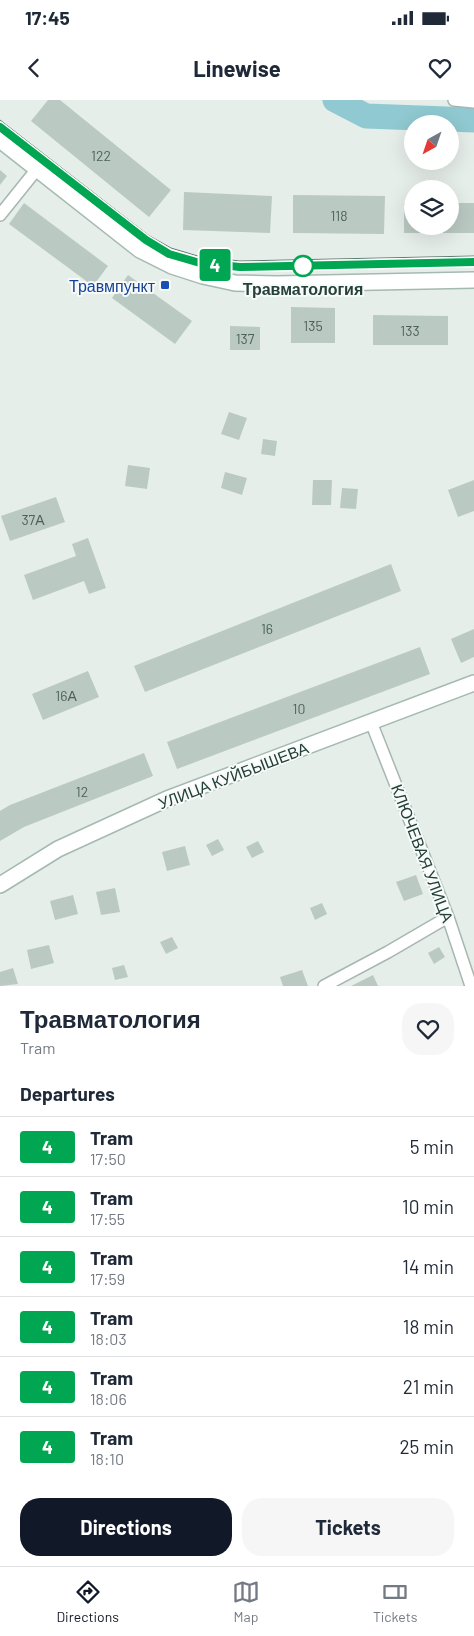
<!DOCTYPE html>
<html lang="en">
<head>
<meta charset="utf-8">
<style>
  body { margin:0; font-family:Barlow,sans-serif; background:#f6f6f7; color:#1f2937; height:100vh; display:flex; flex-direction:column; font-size:19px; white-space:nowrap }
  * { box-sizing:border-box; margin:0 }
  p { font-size:16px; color:#747a83 }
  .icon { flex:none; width:28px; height:28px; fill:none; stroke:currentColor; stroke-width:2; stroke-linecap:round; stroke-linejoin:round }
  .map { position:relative; height:886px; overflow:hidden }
  .side { display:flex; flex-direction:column; background:#fff; flex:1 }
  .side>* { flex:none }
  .badge { padding:0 10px; border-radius:4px; font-size:18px; line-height:32px }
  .needle { width:32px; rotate:220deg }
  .buttons { position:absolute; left:404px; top:15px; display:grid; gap:10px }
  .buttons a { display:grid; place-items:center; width:55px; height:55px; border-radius:50%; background:#fff; box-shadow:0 5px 20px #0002; font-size:25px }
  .map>.badge { position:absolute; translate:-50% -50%; box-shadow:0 0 0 2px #fff }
  h2 { padding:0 20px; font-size:19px; line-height:45px }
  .round { display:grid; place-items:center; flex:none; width:52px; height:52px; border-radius:20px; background:#f6f6f7 }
  .summary { display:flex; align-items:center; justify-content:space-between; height:85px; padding:0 20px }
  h1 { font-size:24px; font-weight:700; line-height:38px }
  .cta { display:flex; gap:10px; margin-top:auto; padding:10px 20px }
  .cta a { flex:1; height:58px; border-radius:20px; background:#111827; color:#fff; font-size:20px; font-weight:700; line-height:58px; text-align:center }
  .cta a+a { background:#f6f6f7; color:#1f2937 }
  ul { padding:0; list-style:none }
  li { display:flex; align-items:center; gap:15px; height:60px; padding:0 20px; border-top:1px solid #e0e1e3 }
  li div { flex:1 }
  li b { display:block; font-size:19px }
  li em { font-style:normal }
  li .badge { min-width:55px; font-weight:700; text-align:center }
  .status { display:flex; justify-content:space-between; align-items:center; height:35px; padding:0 25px; background:#fff; direction:ltr }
  .status svg { height:14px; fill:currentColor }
  header { display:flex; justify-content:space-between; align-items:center; height:65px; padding:0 20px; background:#fff; font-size:22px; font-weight:700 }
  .menu { display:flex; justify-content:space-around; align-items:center; height:70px; border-top:1px solid #e0e1e3; background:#fff; font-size:14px; color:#747a83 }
  .menu a { display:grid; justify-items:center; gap:2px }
  .menu .current { color:#111827 }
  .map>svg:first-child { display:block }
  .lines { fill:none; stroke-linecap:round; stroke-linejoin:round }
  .river { stroke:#90c9d1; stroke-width:25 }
  .building { fill:#bbc9c3 }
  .street-casing { stroke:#a8b6b1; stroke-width:14 }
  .secondary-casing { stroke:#a4bab1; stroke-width:18 }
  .street { stroke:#fff; stroke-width:11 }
  .secondary { stroke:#fff; stroke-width:15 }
  .tram { stroke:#607b73; stroke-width:1 }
  .line-casing { stroke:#fff; stroke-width:11 }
  .line { stroke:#00a651; stroke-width:8 }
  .stop-dot { fill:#fff; stroke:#00a651; stroke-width:2.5 }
  .transit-dot { fill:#1a4fb4; stroke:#f6faf8; stroke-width:2 }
  .labels { text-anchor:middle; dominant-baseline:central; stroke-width:4; stroke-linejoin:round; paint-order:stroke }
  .number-label { font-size:14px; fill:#4a625b }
  .transit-label { font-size:16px; fill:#164399; stroke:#f6faf8; text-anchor:end }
  .stop-label { font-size:16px; font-weight:bold; fill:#254038; stroke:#f6faf8 }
  .street-label { font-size:16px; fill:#254038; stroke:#f6faf8 }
</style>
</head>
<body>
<div class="status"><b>17:45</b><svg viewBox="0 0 49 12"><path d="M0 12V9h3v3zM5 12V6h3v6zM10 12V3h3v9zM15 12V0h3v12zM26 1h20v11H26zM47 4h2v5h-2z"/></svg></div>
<header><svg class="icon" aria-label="back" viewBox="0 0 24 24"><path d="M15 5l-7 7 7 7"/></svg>Linewise<svg class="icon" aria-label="heart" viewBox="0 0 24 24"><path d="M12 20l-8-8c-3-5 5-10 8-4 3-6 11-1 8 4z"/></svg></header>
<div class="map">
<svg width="474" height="886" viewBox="0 0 474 886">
  <rect width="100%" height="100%" fill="#e6eeea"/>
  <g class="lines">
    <path class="river" d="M335,0L366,16L474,20"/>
  </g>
  <path class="building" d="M48,0H60L171,90L149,117L31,21Z
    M0,70L7,76L0,85Z
    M184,92L272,96L270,133L183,130Z
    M293,95L385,96L384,134L293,133Z
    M24,103L108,166L93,186L9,124Z
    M404,103H412V126H450V103H474V133H404Z
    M128,175L192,221L175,244L112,198Z
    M291,207L335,208V243H291Z
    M373,215L448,216V245H373Z
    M230,226L260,227V250H230Z
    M229,312L247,318L239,340L221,334Z
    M263,339L277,341L275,356L261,354Z
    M128,365L150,368L147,389L125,386Z
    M225,372L247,378L242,395L221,388Z
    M313,380H332L331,405H312Z
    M474,380V411L458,417L448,390Z
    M342,388L358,389L356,409L340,408Z
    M56,397L65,422L10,441L1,416Z
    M88,438L106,488L89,494L84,481L33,500L24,475L76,456L72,444Z
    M391,464L401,491L145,592L134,566Z
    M474,529V557L461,563L451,539Z
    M420,547L430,574L177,669L167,642Z
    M88,571L99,597L43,620L32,594Z
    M144,653L153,676L24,727L0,741V711L10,705Z
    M218,739L224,750L212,756L206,745Z
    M258,741L264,752L252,758L246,747Z
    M185,746L190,765L167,771L162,752Z
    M416,775L423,794L404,801L396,782Z
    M115,788L120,812L101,815L96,792Z
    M73,795L78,814L55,820L50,801Z
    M322,803L327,814L315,820L310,808Z
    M172,837L178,848L166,854L160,842Z
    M49,845L54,863L31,869L27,850Z
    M439,847L445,857L434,864L428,853Z
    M124,865L128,877L115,880L112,868Z
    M13,868L18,884L0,886V872Z
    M302,870L308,886H283L280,877Z
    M373,875L378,886H351Z"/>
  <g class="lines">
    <g class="street-casing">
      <path id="street" d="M454,0L474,2
        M0,115L37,69
        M371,622L448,817L471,886
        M324,886L388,852L448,817"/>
    </g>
    <g class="secondary-casing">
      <path id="secondary" d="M0,40L140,150L172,166L203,176L235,183L277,184L474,180
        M0,785L58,749L167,699L474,583"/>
    </g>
    <use href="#street" class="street"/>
    <use href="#secondary" class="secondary"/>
    <path class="tram" d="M0,20L148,135L171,148L201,157L240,161L474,156"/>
  </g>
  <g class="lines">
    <g class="line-casing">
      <path id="line" d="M0,27L146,140L169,154L200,163L240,167L474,162"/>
    </g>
    <use href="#line" class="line"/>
  </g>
  <circle class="stop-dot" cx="303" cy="166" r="10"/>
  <rect class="transit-dot" x="160" y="180" width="10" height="10" rx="2.5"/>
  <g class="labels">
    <g class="number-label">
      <text x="101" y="55">122</text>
      <text x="339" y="115">118</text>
      <text x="313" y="225">135</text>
      <text x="410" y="230">133</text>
      <text x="245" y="238">137</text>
      <text x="33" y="419">37А</text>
      <text x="267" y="528">16</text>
      <text x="66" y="595">16А</text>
      <text x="299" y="608">10</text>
      <text x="82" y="691">12</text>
    </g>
    <g class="transit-label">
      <text x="155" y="185">Травмпункт</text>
    </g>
    <g class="stop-label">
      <text x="303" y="188">Травматология</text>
    </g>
    <g class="street-label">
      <text transform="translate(233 675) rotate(-21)">УЛИЦА КУЙБЫШЕВА</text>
      <text transform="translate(423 753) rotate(69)">КЛЮЧЕВАЯ УЛИЦА</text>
    </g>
  </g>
</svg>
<div class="buttons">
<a><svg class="needle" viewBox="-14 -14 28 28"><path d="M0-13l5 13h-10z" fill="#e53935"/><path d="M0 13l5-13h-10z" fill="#747a83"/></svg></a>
<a><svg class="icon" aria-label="layers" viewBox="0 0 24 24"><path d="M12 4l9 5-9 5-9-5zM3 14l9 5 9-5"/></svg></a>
</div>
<b class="badge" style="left:215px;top:165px;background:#00a651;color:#fff">4</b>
</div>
<section class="side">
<div class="summary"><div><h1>Травматология</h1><p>Tram</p></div><a class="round"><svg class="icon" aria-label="heart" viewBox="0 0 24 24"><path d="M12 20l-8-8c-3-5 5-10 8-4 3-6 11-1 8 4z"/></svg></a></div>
<h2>Departures</h2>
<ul>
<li><span class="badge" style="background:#00a651;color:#fff">4</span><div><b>Tram</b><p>17:50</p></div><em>5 min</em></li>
<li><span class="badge" style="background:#00a651;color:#fff">4</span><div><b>Tram</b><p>17:55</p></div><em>10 min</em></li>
<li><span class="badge" style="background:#00a651;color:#fff">4</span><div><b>Tram</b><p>17:59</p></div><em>14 min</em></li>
<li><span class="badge" style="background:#00a651;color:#fff">4</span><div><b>Tram</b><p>18:03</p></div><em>18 min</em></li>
<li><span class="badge" style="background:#00a651;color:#fff">4</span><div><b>Tram</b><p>18:06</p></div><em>21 min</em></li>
<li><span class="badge" style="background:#00a651;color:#fff">4</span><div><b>Tram</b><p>18:10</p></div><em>25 min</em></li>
</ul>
<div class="cta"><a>Directions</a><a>Tickets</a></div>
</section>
<nav class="menu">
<a class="current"><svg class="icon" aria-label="directions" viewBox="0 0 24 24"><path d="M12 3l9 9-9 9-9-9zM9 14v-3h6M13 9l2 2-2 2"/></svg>Directions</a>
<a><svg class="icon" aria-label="map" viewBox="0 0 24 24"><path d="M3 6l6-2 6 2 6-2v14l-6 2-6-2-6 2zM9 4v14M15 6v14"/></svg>Map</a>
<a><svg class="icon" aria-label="tickets" viewBox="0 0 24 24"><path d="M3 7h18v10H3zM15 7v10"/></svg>Tickets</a>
</nav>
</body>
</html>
